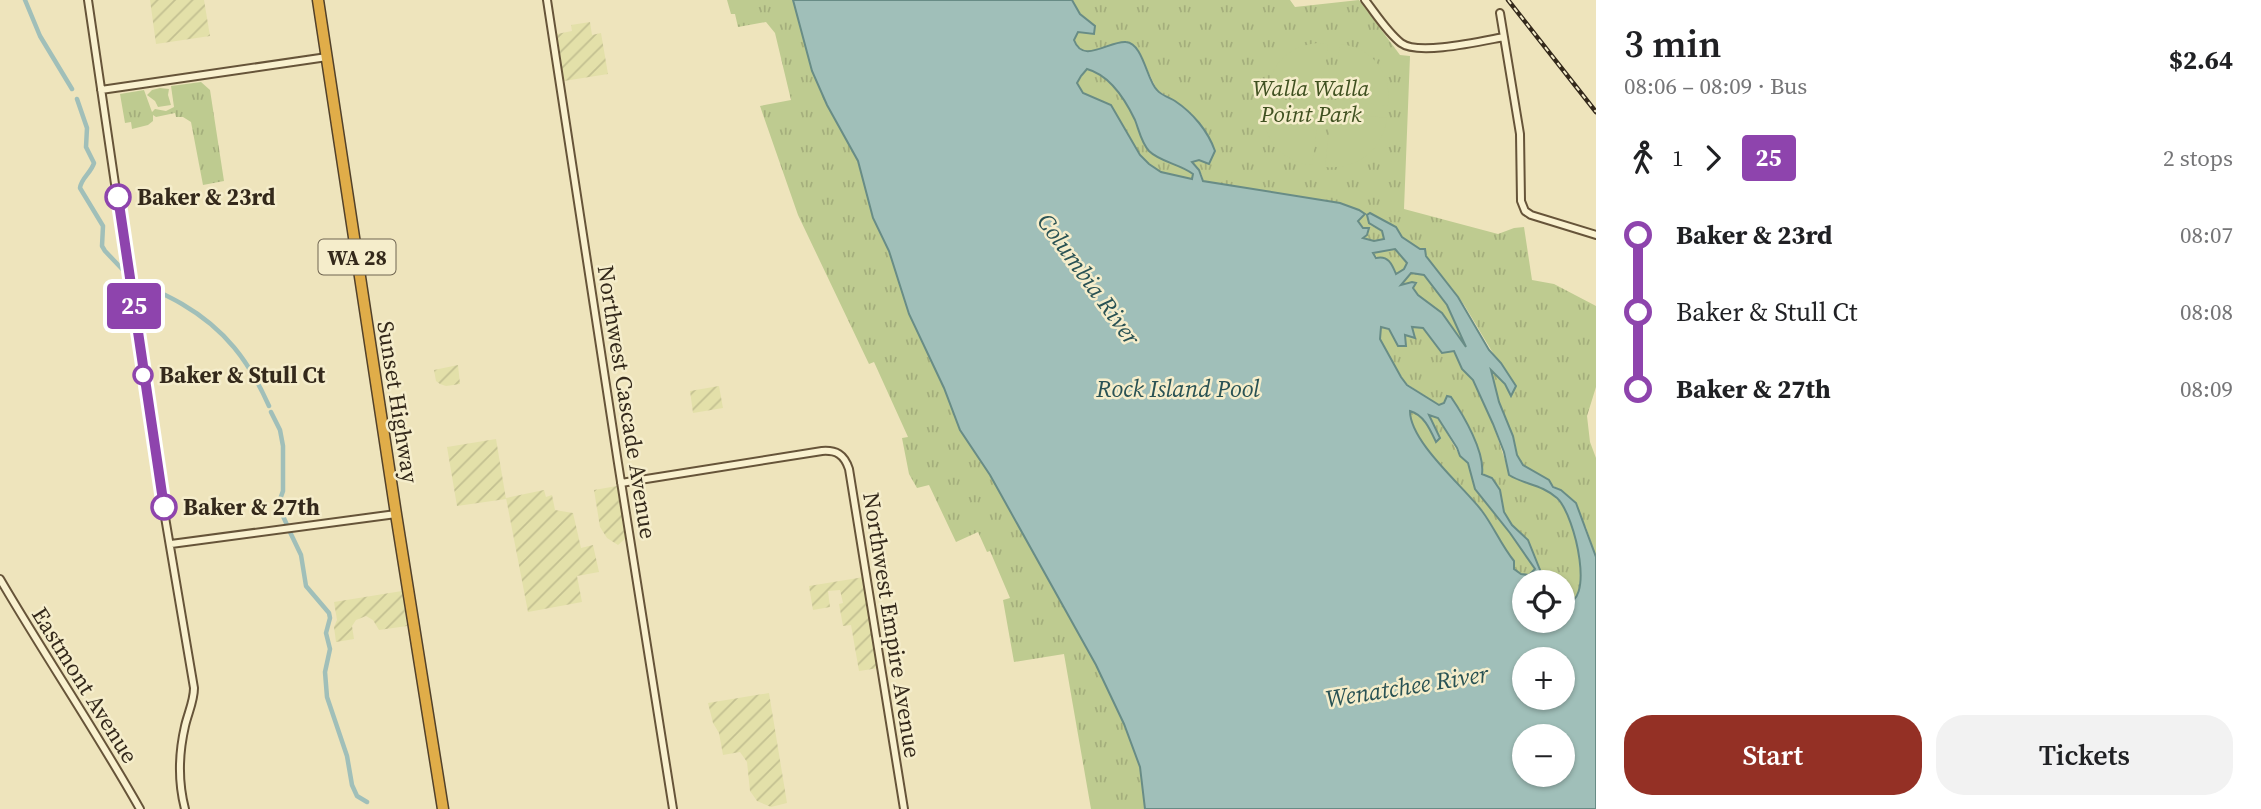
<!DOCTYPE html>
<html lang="en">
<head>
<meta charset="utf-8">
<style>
  body { margin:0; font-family:"Source Serif 4",serif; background:#f2f2f2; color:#202124; height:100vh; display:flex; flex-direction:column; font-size:26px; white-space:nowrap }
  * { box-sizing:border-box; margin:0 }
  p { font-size:23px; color:#757577 }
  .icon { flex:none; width:38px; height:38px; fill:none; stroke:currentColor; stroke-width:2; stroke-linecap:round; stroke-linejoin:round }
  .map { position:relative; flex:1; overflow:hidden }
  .details { display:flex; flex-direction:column; background:#fff; width:665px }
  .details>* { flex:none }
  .badge { padding:0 14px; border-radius:5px; font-size:24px; line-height:46px }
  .controls { position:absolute; left:1512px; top:570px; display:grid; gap:14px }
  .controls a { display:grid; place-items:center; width:63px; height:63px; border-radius:50%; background:#fff; box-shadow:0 2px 5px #0004; font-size:35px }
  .map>.badge { position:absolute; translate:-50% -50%; box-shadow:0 0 0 4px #fff }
  .legs { display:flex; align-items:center; gap:10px; height:77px; padding:0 28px; font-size:23px }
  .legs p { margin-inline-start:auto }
  .headline { display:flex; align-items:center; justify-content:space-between; height:119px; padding:0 28px }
  h1 { font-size:38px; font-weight:600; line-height:52px }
  .button { display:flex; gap:14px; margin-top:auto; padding:14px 28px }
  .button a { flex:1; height:80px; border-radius:28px; background:#943025; color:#fff; font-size:28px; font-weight:600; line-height:80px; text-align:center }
  .button a+a { background:#f2f2f2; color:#202124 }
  ul { padding:0 28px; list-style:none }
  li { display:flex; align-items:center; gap:24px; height:77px; font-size:26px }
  li i { display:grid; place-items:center; width:10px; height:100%; margin:0 9px; background:currentColor }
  li i::after { content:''; width:18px; height:18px; margin:-9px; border:5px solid; border-radius:50%; background:#fff }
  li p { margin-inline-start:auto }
  li:first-child i { background:linear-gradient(#0000 50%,currentColor 0) }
  li:last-child i { background:linear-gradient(currentColor 50%,#0000 0) }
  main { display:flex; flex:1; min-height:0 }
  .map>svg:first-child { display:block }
  .farmland { fill:url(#farmland-furrows) }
  .forest { fill:url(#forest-firs) }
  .park { fill:url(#park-tufts) }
  .pitch { fill:#becb90 }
  .water { fill:#a0bfb9; stroke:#688c86; stroke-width:2; fill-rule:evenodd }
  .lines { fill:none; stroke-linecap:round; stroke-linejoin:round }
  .canal { stroke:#a0bfb9; stroke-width:4.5 }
  .secondary-casing { stroke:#665439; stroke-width:10 }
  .highway-casing { stroke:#52412a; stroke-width:13 }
  .secondary { stroke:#f9f1cf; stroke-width:6 }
  .highway { stroke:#e0ad49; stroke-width:10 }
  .rail-casing { stroke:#34291b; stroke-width:4.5 }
  .rail { stroke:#f5edcb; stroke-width:2; stroke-dasharray:5; stroke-linecap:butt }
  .line-1-casing { stroke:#fff; stroke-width:16 }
  .line-1 { stroke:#8e44ad; stroke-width:10 }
  .stop-1-dot { fill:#fff; stroke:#8e44ad; stroke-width:3.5 }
  .labels { text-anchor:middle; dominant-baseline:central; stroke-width:5; stroke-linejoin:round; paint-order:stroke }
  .shield { fill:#f5edcb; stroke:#6e6450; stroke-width:2 }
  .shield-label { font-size:21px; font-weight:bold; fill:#34291b }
  .park-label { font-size:23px; font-style:italic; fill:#405121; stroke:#f5edcb }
  .stop-label { font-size:23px; font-weight:bold; fill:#34291b; stroke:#f5edcb; text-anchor:start }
  .street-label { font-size:23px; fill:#34291b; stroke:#f5edcb }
  .water-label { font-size:24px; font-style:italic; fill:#295254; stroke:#f5edcb }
</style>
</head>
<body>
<main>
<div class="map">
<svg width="1596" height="809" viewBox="0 0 1596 809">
  <defs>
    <pattern id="farmland-furrows" width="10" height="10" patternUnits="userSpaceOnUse" patternTransform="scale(1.75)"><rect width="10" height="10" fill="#e3e0a9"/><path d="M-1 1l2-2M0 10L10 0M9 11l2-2" fill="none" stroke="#c3c091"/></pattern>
    <pattern id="forest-firs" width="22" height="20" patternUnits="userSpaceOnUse" patternTransform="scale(1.75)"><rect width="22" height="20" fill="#becb90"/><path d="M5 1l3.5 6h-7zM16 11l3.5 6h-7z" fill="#a4ae7c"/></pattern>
    <pattern id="park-tufts" width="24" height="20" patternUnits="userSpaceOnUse" patternTransform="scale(1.75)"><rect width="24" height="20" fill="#becb90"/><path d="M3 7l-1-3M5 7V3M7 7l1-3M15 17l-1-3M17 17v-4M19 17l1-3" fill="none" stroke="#a4ae7c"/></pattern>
  </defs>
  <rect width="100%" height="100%" fill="#eee4bc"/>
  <path class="farmland" d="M150,0H204L210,36L156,44Z
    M590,22L592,35L601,33L608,74L564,81L557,34L572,31L571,25Z
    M458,365L460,384L446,386L440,384L436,381L434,370Z
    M719,386L723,408L693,413L690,391Z
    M496,439L506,499L457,506L447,447Z
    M617,486L626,538L618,545L607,538L600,527L594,490Z
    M544,490L546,497L552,495L555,510L573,513L581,548L593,545L599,572L577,576L582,602L528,612L506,498Z
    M864,577L879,668L859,671L851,625L843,626L839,604L843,603L840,590L828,591L830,607L813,610L809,586Z
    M402,591L407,626L379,630L373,620L366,616L356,620L352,626L354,639L336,642L334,627L337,620L334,602Z
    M769,693L787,803L771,807L757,801L750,791L747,762L740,752L723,755L719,733L713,723L708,703Z"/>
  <path class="forest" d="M160,88L169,89L168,95L171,105L158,107L155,101L147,95L152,90Z"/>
  <path class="park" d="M727,0H793L812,71L827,105L858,161L873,218L889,251L909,314L944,388L960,430L990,475L1096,665L1124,724L1140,767L1145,809H1091L1064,654L1014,662L1003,600L1010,598L990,551L987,552L978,532L956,542L929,485L917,488L909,474L902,438L908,437L874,362L869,364L798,215L760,106L791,100L775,33L766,22L738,27L735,14H731Z
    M1072,0H1290L1295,7L1359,0L1400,55L1410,56L1404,209L1498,234L1514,228L1524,227L1532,280L1554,284L1596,306V387L1587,416L1590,442L1596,458V557L1586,527L1561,491L1523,465L1517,455L1513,436L1499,402L1491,370H1492L1513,392L1516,386C1498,363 1484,338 1469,313C1457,292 1440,275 1426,256V250H1421L1402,238L1396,227L1370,213V225L1382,231L1384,239L1374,241L1363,237L1365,229L1358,221L1360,220L1352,208L1340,203L1203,181L1202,175L1192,162L1199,160L1209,164L1185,108L1157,90L1139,52L1125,41C1110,47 1082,61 1074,40L1078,32L1093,34Z
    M1087,69C1109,76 1125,99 1135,120C1140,130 1141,142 1149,151C1160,162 1180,164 1193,174L1192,179L1161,172L1149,164L1140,155L1111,105L1083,93L1077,83Z
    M201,82L210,90L224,181L203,185L191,122L183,117H176L175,113L156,117L153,115V121L148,125L132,129L131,122L125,123L120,94L144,90L152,112L155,109L166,111L174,107L171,86Z
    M1395,249L1407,264L1404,269L1396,274L1373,253Z
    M1411,273L1424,275L1447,305L1468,351L1442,313L1418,295L1413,288L1400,285Z
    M1381,327L1389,329L1398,346L1406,345L1404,334L1414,338L1412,327L1423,328L1442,352L1454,351L1462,369L1473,380L1493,424L1506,463L1516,479C1529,483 1540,485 1551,494C1575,512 1596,570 1584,598L1565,603L1563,602V583H1542V574L1528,540L1512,525L1504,512L1500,490L1482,474C1484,456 1468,424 1459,408L1444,403L1439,405L1407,384L1401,377L1380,339Z
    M1410,410L1418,413L1429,427L1428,414L1438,418L1460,456L1468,463L1475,489L1510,533L1535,569L1529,575L1521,574L1514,569V561C1501,545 1494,526 1482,510C1463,486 1410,442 1410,410Z"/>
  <path class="pitch" d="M1318,43L1328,44L1321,95L1319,97L1267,91C1271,63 1291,45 1318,43Z
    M1340,44C1372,47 1393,74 1388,106L1335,99L1333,97Z
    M1264,104L1317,109L1319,114L1312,165C1280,162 1260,136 1264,104Z
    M1334,112L1387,118C1383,150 1357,170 1325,167L1331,114Z"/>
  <path class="water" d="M793,0H1072L1080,14L1095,26L1094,34L1078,32L1074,40C1083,65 1110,40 1126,42C1143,43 1147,81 1157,90C1161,95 1170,98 1175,101C1193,113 1208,131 1215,151L1209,164L1199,160L1192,162L1199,170L1203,181L1340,203L1359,210L1365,214L1358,221L1363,228H1369L1367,235L1363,238L1374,241L1384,239L1382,231L1369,223L1367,215L1370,213L1396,227L1402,237L1420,249H1425L1426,256L1458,297L1489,350L1501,363L1516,386L1511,396L1505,384L1491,370L1499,402L1513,436L1517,455L1523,465L1549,480L1553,487L1561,490L1576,503L1596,557V809H1145L1140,767L1124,724L1096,665L990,475L960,430L944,388L909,314L889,251L873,218L858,161L827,105L812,71ZM1087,69C1109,75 1125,99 1135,120C1139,130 1141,142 1149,151C1160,162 1180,164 1193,174L1192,179L1161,172L1149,164L1140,155L1111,105L1083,93L1077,83L1081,76ZM1395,249L1407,263L1404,269L1396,274C1392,264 1388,255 1376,258L1373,253ZM1411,273L1424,275L1447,305L1466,347L1442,313L1418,295L1413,288L1416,283L1412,282L1401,285ZM1381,327L1389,329L1398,346H1406L1405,335L1415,338L1412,327L1423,328L1442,353L1454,351L1462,369L1473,380L1493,424L1504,452L1509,475C1525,485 1541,484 1557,498C1576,516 1596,609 1563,602V621H1524V583H1542V575L1528,540L1512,525L1504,512L1500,490L1492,478L1482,474C1485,452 1464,416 1451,397L1447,396L1444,403L1439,405L1407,385L1401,377L1380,339ZM1410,411C1424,415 1430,429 1436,442L1440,438L1429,415L1438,418L1457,448L1460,456L1468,463L1475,489L1510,533L1535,569L1529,575L1521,574L1514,569V561C1501,545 1494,527 1482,511C1463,486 1410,442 1410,411ZM1524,660H1563V698H1524ZM1524,737H1563V775H1524Z"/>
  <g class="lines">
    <path class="canal" d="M25,0L40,36L72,89
      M77,99L87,128L86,147L94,163C91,173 81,178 80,188L103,226L102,246L105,251L124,271
      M134,279C149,288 167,295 182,304C225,329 249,361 269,406
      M271,412L280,430L283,446V491L278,505L287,525
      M290,532L301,555L306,586L329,613L330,618L326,633L330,649L325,672L327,697L347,756L352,785L357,796L367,802"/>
    <g class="secondary-casing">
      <path id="secondary" d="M88,0L157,470L194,688C194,701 188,713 185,726C179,752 178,782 185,809
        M547,0L618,463L673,809
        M1365,0C1376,14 1387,32 1401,43C1418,56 1482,41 1504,37
        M1500,13L1520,134L1521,201L1525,211L1531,215L1596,235
        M101,90L327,57
        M621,483L822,451C836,450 844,454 849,469L904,809
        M171,544L396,514
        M0,579C45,656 96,731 140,809"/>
    </g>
    <g class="highway-casing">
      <path id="highway" d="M318,0L396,514L443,809"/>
    </g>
    <use href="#secondary" class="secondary"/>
    <use href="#highway" class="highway"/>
    <g class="rail-casing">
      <path id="rail" d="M1508,0L1596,112"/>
    </g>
    <use href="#rail" class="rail"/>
  </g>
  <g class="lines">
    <g class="line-1-casing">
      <path id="line-1" d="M118,197L164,507"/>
    </g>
    <use href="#line-1" class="line-1"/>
  </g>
  <g class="stop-1-dot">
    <circle cx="118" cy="197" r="12"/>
    <circle cx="143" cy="375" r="9"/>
    <circle cx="164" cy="507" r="12"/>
  </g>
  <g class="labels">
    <rect class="shield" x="318.5" y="239.5" width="77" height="35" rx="5"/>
    <g class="shield-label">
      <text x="357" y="257">WA 28</text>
    </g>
    <g class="park-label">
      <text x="1311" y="88">Walla Walla<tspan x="1311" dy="26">Point Park</tspan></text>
    </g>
    <g class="stop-label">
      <text x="137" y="197">Baker &amp; 23rd</text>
      <text x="159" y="375">Baker &amp; Stull Ct</text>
      <text x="183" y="507">Baker &amp; 27th</text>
    </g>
    <g class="street-label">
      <text transform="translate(398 402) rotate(81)">Sunset Highway</text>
      <text transform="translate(627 402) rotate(81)">Northwest Cascade Avenue</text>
      <text transform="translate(892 625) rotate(81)">Northwest Empire Avenue</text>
      <text transform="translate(85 685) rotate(58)">Eastmont Avenue</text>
    </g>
    <g class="water-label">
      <text transform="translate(1089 279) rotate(54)">Columbia River</text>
      <text x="1178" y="388">Rock Island Pool</text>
      <text transform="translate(1407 686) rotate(-9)">Wenatchee River</text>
    </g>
  </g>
</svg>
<div class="controls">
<a><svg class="icon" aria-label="locate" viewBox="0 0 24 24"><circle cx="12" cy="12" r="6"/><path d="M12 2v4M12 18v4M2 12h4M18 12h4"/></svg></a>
<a>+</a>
<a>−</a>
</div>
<b class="badge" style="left:134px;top:306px;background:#8e44ad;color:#fff">25</b>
</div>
<section class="details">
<div class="headline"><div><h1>3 min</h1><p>08:06 – 08:09 · Bus</p></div><b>$2.64</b></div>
<div class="legs"><svg class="icon" aria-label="walk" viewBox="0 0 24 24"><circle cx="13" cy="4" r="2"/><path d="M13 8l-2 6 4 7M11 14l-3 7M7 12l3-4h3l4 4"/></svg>1<svg class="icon" aria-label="forward" viewBox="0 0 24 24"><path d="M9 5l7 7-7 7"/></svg><b class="badge" style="background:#8e44ad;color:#fff">25</b><p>2 stops</p></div>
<ul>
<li><i style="color:#8e44ad"></i><b>Baker &amp; 23rd</b><p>08:07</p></li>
<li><i style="color:#8e44ad"></i><span>Baker &amp; Stull Ct</span><p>08:08</p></li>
<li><i style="color:#8e44ad"></i><b>Baker &amp; 27th</b><p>08:09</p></li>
</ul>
<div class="button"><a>Start</a><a>Tickets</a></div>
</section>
</main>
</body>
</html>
